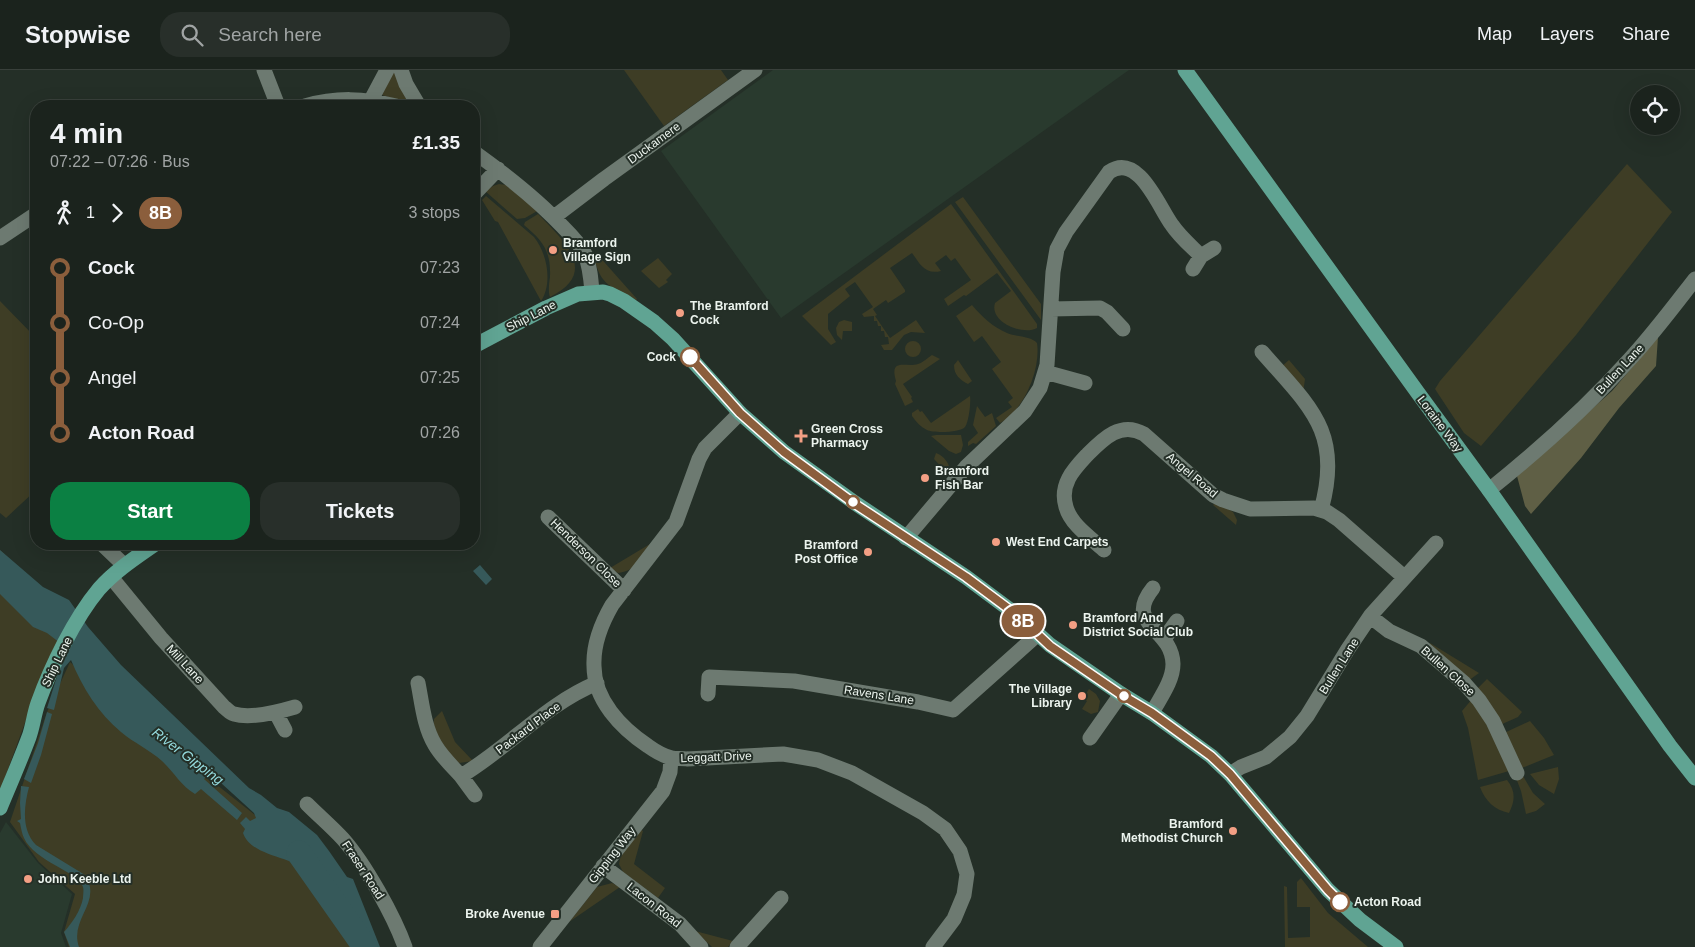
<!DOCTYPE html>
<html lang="en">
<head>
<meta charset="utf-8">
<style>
  body { margin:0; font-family:Helvetica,sans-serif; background:#282f2a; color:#f1f3f6; height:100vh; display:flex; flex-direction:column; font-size:19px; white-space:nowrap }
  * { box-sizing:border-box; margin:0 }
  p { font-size:16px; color:#a0a4a4 }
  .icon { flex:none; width:28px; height:28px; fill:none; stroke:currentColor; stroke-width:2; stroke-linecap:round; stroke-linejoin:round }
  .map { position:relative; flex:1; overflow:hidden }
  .sheet { position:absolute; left:30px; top:30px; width:450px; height:450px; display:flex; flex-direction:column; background:#1b231d; border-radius:20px; box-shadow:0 5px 20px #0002,0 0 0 1px #39403b }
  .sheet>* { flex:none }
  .badge { padding:0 10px; border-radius:16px; font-size:18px; line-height:32px }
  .tools { position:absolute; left:1630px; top:15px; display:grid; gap:10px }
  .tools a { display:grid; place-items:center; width:50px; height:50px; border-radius:50%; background:#1b231d; box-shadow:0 5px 20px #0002,0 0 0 1px #39403b; font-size:25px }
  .map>.badge { position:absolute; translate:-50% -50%; box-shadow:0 0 0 2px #fff }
  .legs { display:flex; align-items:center; gap:8px; height:55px; padding:0 20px; font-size:16px }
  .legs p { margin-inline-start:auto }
  .overview { display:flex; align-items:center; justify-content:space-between; height:85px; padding:0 20px }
  h1 { font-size:28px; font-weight:700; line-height:38px }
  .cta { display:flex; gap:10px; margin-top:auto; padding:10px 20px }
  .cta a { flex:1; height:58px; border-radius:20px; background:#0b8043; color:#fff; font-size:20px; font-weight:700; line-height:58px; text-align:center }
  .cta a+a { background:#282f2a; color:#f1f3f6 }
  ul { padding:0 20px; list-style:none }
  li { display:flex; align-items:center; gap:18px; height:55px; font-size:19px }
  li i { display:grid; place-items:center; width:8px; height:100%; margin:0 6px; background:currentColor }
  li i::after { content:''; width:12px; height:12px; margin:-6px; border:4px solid; border-radius:50%; background:#1b231d }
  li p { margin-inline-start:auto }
  li:first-child i { background:linear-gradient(#0000 50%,currentColor 0) }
  li:last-child i { background:linear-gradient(currentColor 50%,#0000 0) }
  header { display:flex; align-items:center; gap:30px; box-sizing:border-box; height:70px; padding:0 25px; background:#1b231d; border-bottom:1px solid #39403b }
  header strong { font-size:24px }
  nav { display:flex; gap:28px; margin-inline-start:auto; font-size:18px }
  .search { width:350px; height:45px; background:#282f2a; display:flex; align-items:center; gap:12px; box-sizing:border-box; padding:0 18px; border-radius:20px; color:#a0a4a4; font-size:19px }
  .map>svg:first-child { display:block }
  .built { fill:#293a2e }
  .green { fill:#3e3d25 }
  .forest { fill:#5f5f45 }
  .water { fill:#36595a }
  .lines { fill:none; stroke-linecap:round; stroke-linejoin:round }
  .river { stroke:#36595a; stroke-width:25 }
  .minor { stroke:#6d7a71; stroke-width:15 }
  .major { stroke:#60a493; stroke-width:15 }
  .line-1-casing { stroke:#fff; stroke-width:11 }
  .line-1 { stroke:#8b5e3c; stroke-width:8 }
  .poi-dot { fill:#f39f84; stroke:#242f27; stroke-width:2 }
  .stop-1-dot { fill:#fff; stroke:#8b5e3c; stroke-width:2.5 }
  .labels { text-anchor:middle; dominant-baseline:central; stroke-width:4; stroke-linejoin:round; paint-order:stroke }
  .street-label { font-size:12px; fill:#ecf4ee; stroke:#242f27 }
  .poi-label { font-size:12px; font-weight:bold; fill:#ecf4ee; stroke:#242f27; text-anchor:start }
  .stop-label { font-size:12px; font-weight:bold; fill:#ecf4ee; stroke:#242f27; text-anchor:end }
  .water-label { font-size:14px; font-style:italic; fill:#95dbde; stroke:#242f27 }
</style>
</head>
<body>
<header>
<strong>Stopwise</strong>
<div class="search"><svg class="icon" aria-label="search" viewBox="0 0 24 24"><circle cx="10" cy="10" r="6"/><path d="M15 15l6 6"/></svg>Search here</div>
<nav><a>Map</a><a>Layers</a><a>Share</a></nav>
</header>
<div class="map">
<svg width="1695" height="877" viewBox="0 0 1695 877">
  <rect width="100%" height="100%" fill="#242f27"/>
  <path class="built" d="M773,0H1129L781,248L661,81Z
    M6,752L38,793L72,824L61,863L66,877H0V763Z"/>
  <path class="green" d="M624,0H721L728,10L664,56Z
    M392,3H395L408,32L406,33L382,25Z
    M1627,94L1672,142L1576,265L1481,376L1464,363L1435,319L1440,311Z
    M499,114L506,115L539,140L525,148L517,149L485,121L493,116Z
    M486,126L534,167C547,183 553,213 541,231L498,152L495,151L482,130Z
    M963,127L1041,234V250L955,132Z
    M951,134L1037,254V258C1023,266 989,252 995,233L1011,221L997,203L966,226L964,225L948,236L944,229L971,210L955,188L951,191L946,185L935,193L941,201C925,205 920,194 912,183L890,198L905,220V222L888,233L886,230L873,239L877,245L875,246L890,268L916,250L925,263L911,262L904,265L892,280H884L881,275L889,274L888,267H885L884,261H881V256H878L877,251H874V246L864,247L862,244L873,237L855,212L845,219L850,226L828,244V259L836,272L831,275L802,246Z
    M538,144C562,169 601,202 550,227C548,221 549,214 550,207C551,181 543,171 524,155L525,152Z
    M597,184L637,229L636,230C611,216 601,217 594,187Z
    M658,188L672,204L666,210L668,212L659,218L641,201Z
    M0,231L36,268V420L6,448L0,443Z
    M972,235C982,247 993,257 1007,263C1016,267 1031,266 1037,273C1041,299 1024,341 1000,353L996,348L1012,337L1008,332L1013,328L992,299L1001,292L982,266L974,272L956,246Z
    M844,250L852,252V261H843L842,270L837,265L836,258L839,252Z
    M905 279a8 8 0 1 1 16 0a8 8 0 1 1-16 0Z
    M932,285L940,289L903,314L912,327L911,328L913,332L905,336L895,314L896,311C889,287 906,298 918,294C924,292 927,288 932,285Z
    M958,290L972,311L968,314C960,310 954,305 954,295Z
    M1289,290L1305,309L1303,323L1281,297Z
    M970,326C971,331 969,352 965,357C960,363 933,363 927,360C921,357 916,352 912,346V343L918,339L920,342L922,341L931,353Z
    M977,336L985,347L992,343L996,356L976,374L973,373L968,376V372L978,363L973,355Z
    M936,365H961L963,375L961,382L956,384L949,381L931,366Z
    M936,383C944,386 950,393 950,403H947L934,389Z
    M1216,432L1233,442L1237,450L1236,455L1213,435Z
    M650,474L651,477C640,490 635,501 618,503L610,498Z
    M0,480L46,522L69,546L38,617L0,721Z
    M1430,573L1479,603L1468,611L1429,577Z
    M70,592L141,655L278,763L359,877H69L64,862L75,824L39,792L10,752L47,642Z
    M1487,609L1522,642L1518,647L1500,655L1476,620Z
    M1089,619L1096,624L1100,631L1098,642L1091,644L1082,639L1087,631L1085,630L1087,626L1085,625Z
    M1473,628L1479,636L1509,701L1478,710L1468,658L1462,641Z
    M442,641L455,672L473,691L459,693C444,680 433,670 434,649Z
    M1530,651L1544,668L1554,685L1522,698L1504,663Z
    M1558,697L1559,709L1554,724L1539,715L1530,704Z
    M1523,706L1533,723L1545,734L1536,741L1526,744L1521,721L1516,708Z
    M1507,710C1516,721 1515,731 1509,743C1495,740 1485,731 1480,717Z
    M641,760L643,761L634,794L665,818L658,828L623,802L619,794L621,784Z
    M1301,808L1328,843L1368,877H1285L1284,816L1287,817L1288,868L1310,867V837H1297V812Z
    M612,813L620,817L569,852L597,817Z
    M695,861L733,871L728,877H712Z"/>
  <path class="forest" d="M1658,267L1656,296L1619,338L1581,388L1531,444L1525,436L1517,406L1612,321Z"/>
  <path class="water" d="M0,480L43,517L69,530L88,557L121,595L249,718L261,725L277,738L289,742L317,765L329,781L347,807L353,809L380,877H355C349,855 329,818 312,803C295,787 251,787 243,763L245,759L240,753L246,747L250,751L256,748L254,743L210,703L204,709L242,743L237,750L201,719L195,724C181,716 174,702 162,691C150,680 134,673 121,662C99,644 82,617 71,590L64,598L54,640L47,638L59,600L64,576L47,563L33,557L0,524Z
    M480,495L492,509L486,515L473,501Z
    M47,642L52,644L41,685L31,713L24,709L38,673Z
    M21,716L29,717C24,736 21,760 36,775L85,805C103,832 69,849 79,877H70L64,862C72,853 81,840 83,828C83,825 84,820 83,817C79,802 34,791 24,768C22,764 21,758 20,753L17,751L21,749L20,733Z"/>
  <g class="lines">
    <path class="river" d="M299,783L365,877"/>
    <path class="minor" d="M264,0L278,36
      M401,0L406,14L419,36
      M371,30L387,0
      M305,36C336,27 364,28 396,36
      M474,82C506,105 536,128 563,157C571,165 580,174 585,184C590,196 591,209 592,222
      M474,124L498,99
      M554,147L604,109L755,0
      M0,168L36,144
      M1193,199L1201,186L1214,178
      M1051,239L1100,238L1107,242L1123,259
      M1262,282C1310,337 1343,362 1321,440
      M1045,302L1085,313
      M740,343L705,378L699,389L676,452L612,535C601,554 593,574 594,596C594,630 621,658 648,676C655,681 663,686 672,688C676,689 682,688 687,689L783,684L818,690L852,703L923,743L945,759L960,781L967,804L964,825L954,849L933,877
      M1489,420C1539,380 1587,337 1630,289C1653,264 1674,236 1695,209
      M548,447L624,520
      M906,468L966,397L1025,341L1040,318L1047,295L1053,202L1057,179L1066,162L1109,102C1139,82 1159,138 1172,155C1180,167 1191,176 1201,186
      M102,474L124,495
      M1104,480C1091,468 1071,455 1066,437C1059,414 1074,399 1088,384C1104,368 1121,351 1144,364L1213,425L1223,430L1250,439L1314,438L1327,442L1339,450L1404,507
      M111,507L161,568L224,637C227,639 230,643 234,644C251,649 278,642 295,637
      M1371,547L1389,561L1421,576L1464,613L1479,630L1493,651L1517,703
      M1164,569L1177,551
      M418,613C422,633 424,657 435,675C442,687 452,696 461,706C508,678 546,634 597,613
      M708,624L709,607L794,611L918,632L953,640L1037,565
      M276,643L285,660
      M1152,643C1160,628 1173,611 1173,594C1172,557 1123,555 1153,518
      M1090,668L1121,624
      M1230,704L1241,697L1266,687L1290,667L1307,646L1348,579L1371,545L1436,473
      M461,706L475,725
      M307,734C319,746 332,757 343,769C365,794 394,846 405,877
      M603,796L680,854L701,877
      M540,877L663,721L670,702L671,688
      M737,877L781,828"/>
    <path class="major" d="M1185,0L1418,323L1489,420L1670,676L1695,708
      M474,276L546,238L578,224L603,222L610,224L624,231L654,252L673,269L740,343L784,382L855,433L966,507L1017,545L1050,575L1121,624L1152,643L1211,686L1230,704L1328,820L1360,850L1396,877
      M0,738C10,714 20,691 29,667C33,656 34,644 38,633C51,597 74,549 99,519C115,501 135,488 155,474"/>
  </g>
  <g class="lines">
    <g class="line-1-casing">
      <path id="line-1" d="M690,287L740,343L784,382L855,434L966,507L1017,545L1050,576L1120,624L1152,643L1211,686L1230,704L1328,820L1340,832"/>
    </g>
    <use href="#line-1" class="line-1"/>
  </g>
  <g class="poi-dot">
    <circle cx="553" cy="180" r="5"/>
    <circle cx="680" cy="243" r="5"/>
    <path d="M798.5 358.5h5v5h5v5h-5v5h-5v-5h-5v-5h5z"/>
    <circle cx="925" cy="408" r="5"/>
    <circle cx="996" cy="472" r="5"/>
    <circle cx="868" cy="482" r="5"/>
    <circle cx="1073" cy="555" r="5"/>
    <circle cx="1082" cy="626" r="5"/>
    <circle cx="1233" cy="761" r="5"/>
    <circle cx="28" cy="809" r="5"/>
    <rect x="550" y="839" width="10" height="10" rx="2.5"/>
  </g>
  <g class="stop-1-dot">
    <circle cx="690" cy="287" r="9"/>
    <circle cx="853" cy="432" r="6"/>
    <circle cx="1124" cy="626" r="6"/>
    <circle cx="1340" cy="832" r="9"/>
  </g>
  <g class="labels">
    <g class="street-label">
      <text transform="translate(654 73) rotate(-36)">Duckamere</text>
      <text transform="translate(531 246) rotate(-27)">Ship Lane</text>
      <text transform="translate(1620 299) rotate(-47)">Bullen Lane</text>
      <text transform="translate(1440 354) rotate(53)">Loraine Way</text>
      <text transform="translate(1192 405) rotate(40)">Angel Road</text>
      <text transform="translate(586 483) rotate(44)">Henderson Close</text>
      <text transform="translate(57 592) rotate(-64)">Ship Lane</text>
      <text transform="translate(185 594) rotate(47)">Mill Lane</text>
      <text transform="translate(1339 596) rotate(-58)">Bullen Lane</text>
      <text transform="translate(1448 601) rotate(42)">Bullen Close</text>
      <text transform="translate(879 625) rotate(9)">Ravens Lane</text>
      <text transform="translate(528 658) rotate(-37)">Packard Place</text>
      <text transform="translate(716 687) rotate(-2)">Leggatt Drive</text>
      <text transform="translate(612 785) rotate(-52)">Gipping Way</text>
      <text transform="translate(363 800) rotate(57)">Fraser Road</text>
      <text transform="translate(654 835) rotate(38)">Lacon Road</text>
    </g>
    <g class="poi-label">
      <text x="563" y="173">Bramford<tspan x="563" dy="14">Village Sign</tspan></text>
      <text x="690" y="236">The Bramford<tspan x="690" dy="14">Cock</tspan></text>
      <text x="811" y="359">Green Cross<tspan x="811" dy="14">Pharmacy</tspan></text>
      <text x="935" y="401">Bramford<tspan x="935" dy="14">Fish Bar</tspan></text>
      <text x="1006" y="472">West End Carpets</text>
      <text x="858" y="475" text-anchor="end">Bramford<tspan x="858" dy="14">Post Office</tspan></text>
      <text x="1083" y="548">Bramford And<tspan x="1083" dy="14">District Social Club</tspan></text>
      <text x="1072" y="619" text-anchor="end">The Village<tspan x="1072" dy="14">Library</tspan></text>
      <text x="1223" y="754" text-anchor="end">Bramford<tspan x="1223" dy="14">Methodist Church</tspan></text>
      <text x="38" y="809">John Keeble Ltd</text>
      <text x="545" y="844" text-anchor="end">Broke Avenue</text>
    </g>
    <g class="stop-label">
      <text x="676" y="287">Cock</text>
      <text x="1354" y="832" text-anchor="start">Acton Road</text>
    </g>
    <g class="water-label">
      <text transform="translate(188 686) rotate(37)">River Gipping</text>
    </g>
  </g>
</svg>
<div class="tools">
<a><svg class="icon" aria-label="locate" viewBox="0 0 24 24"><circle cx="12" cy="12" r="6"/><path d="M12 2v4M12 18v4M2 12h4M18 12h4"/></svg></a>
</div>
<b class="badge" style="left:1023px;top:551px;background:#8b5e3c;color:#fff">8B</b>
<section class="sheet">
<div class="overview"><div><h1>4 min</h1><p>07:22 – 07:26 · Bus</p></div><b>£1.35</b></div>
<div class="legs"><svg class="icon" aria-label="walk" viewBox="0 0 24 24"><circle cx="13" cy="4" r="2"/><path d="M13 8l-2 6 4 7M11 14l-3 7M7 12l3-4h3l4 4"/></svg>1<svg class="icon" aria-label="forward" viewBox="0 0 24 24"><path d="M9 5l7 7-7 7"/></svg><b class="badge" style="background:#8b5e3c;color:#fff">8B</b><p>3 stops</p></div>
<ul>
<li><i style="color:#8b5e3c"></i><b>Cock</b><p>07:23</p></li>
<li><i style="color:#8b5e3c"></i><span>Co-Op</span><p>07:24</p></li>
<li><i style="color:#8b5e3c"></i><span>Angel</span><p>07:25</p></li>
<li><i style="color:#8b5e3c"></i><b>Acton Road</b><p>07:26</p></li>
</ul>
<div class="cta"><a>Start</a><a>Tickets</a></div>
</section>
</div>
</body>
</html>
